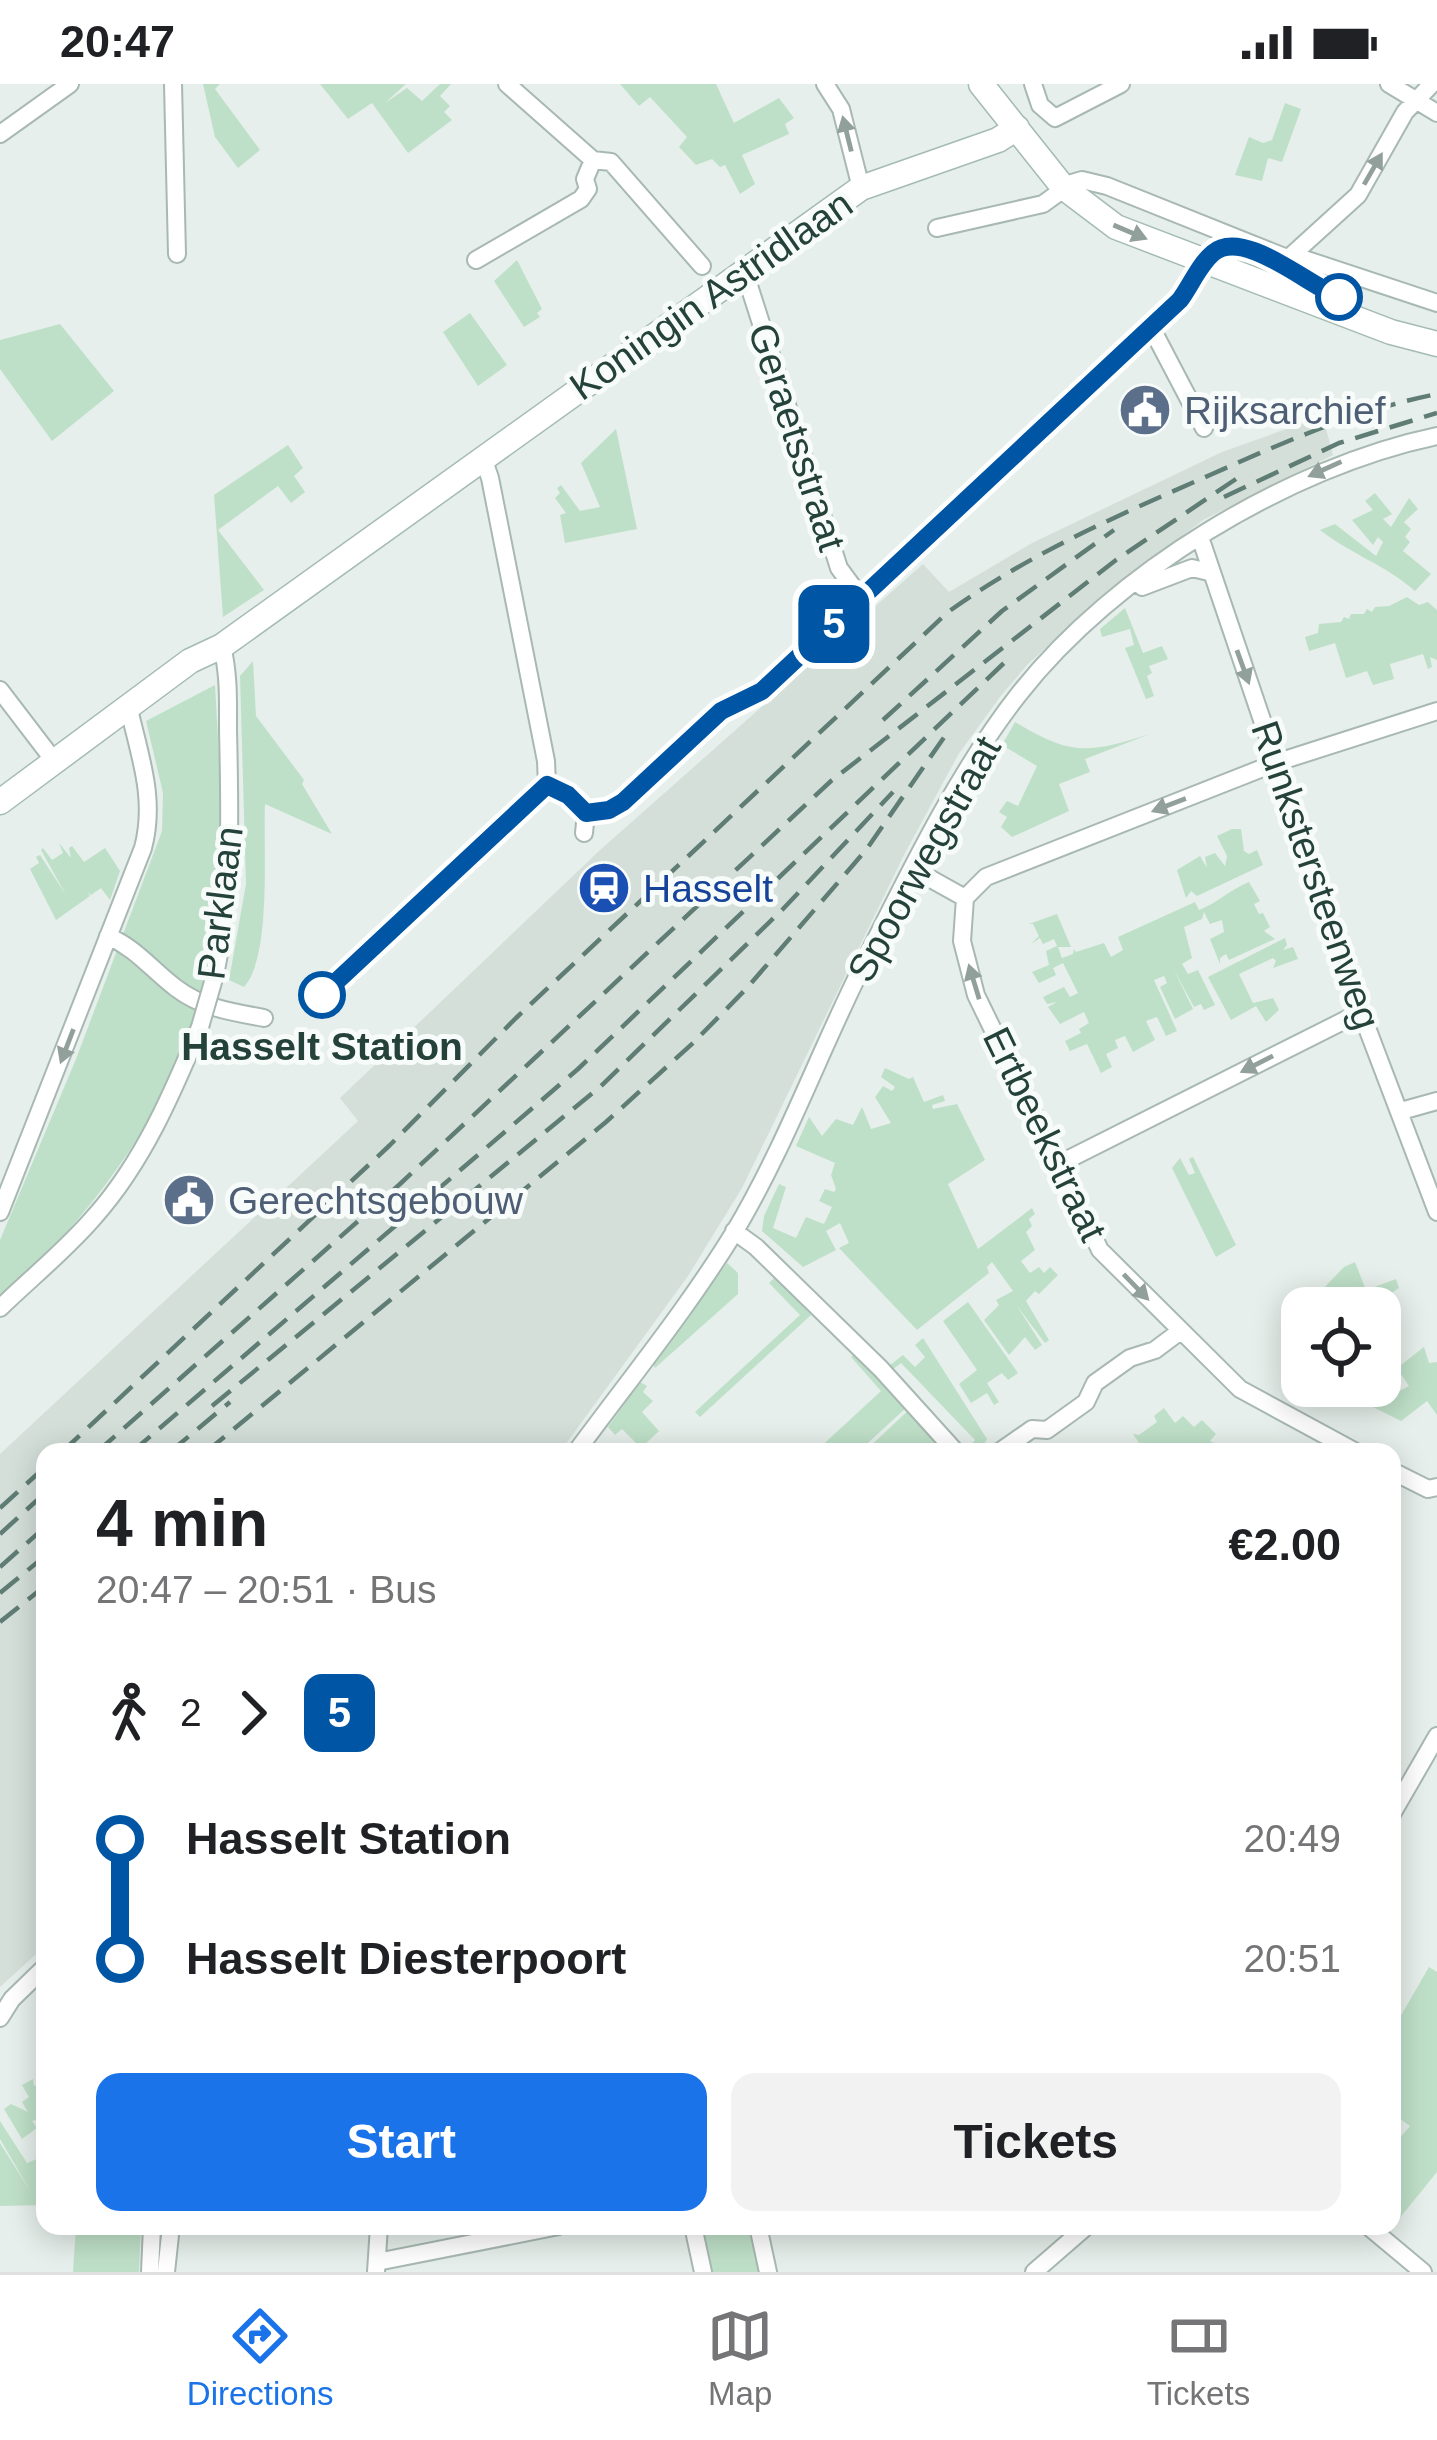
<!DOCTYPE html>
<html lang="en">
<head>
<meta charset="utf-8">
<style>
  body { margin:0; font-family:Helvetica,sans-serif; background:#f2f2f2; color:#202124; height:100vh; display:flex; flex-direction:column; font-size:45px; white-space:nowrap }
  * { box-sizing:border-box; margin:0 }
  p { font-size:39px; color:#757577 }
  .icon { flex:none; width:66px; height:66px; fill:none; stroke:currentColor; stroke-width:2; stroke-linecap:round; stroke-linejoin:round }
  .map { position:relative; flex:1; overflow:hidden }
  .details { position:absolute; left:36px; top:1359px; width:1365px; height:792px; display:flex; flex-direction:column; background:#fff; border-radius:24px; box-shadow:0 6px 30px #0003 }
  .details>* { flex:none }
  .badge { padding:0 24px; border-radius:18px; font-size:42px; line-height:78px }
  .fabs { position:absolute; left:1281px; top:1203px; display:grid; gap:24px }
  .fabs a { display:grid; place-items:center; width:120px; height:120px; border-radius:24px; background:#fff; box-shadow:0 6px 30px #0003; font-size:60px }
  .map>.badge { position:absolute; translate:-50% -50%; box-shadow:0 0 0 6px #fff }
  .legs { display:flex; align-items:center; gap:18px; height:132px; padding:0 60px; font-size:39px }
  .legs p { margin-inline-start:auto }
  .head { display:flex; align-items:center; justify-content:space-between; height:204px; padding:0 60px }
  h1 { font-size:66px; font-weight:600; line-height:90px }
  .cta { display:flex; gap:24px; margin-top:auto; padding:24px 60px }
  .cta a { flex:1; height:138px; border-radius:24px; background:#1a73e8; color:#fff; font-size:48px; font-weight:600; line-height:138px; text-align:center }
  .cta a+a { background:#f2f2f2; color:#202124 }
  ul { padding:0 60px; list-style:none }
  li { display:flex; align-items:center; gap:42px; height:120px; font-size:45px }
  li i { display:grid; place-items:center; width:18px; height:100%; margin:0 15px; background:currentColor }
  li i::after { content:''; width:30px; height:30px; margin:-15px; border:9px solid; border-radius:50%; background:#fff }
  li p { margin-inline-start:auto }
  li:first-child i { background:linear-gradient(#0000 50%,currentColor 0) }
  li:last-child i { background:linear-gradient(currentColor 50%,#0000 0) }
  .status { display:flex; justify-content:space-between; align-items:center; height:84px; padding:0 60px; background:#fff; direction:ltr }
  .status svg { height:33px; fill:currentColor }
  .menu { display:flex; justify-content:space-around; align-items:center; height:168px; border-top:3px solid #e0e0e0; background:#fff; font-size:33px; color:#757577 }
  .menu a { display:grid; justify-items:center; gap:6px }
  .menu .selected { color:#1a73e8 }
  .map>svg:first-child { display:block }
  .built { fill:#d4dfda }
  .green { fill:#bfe0c8 }
  .lines { fill:none; stroke-linecap:round; stroke-linejoin:round }
  .street-casing { stroke:#a8b8b2; stroke-width:20 }
  .secondary-casing { stroke:#a4bbb3; stroke-width:27 }
  .street { stroke:#fff; stroke-width:16 }
  .secondary { stroke:#fff; stroke-width:24 }
  .rail { stroke:#5f7d75; stroke-width:4.5; stroke-dasharray:24 12; stroke-linecap:butt }
  .street-bridge-casing { stroke:#a8b8b2; stroke-width:20; stroke-linecap:butt }
  .street-bridge { stroke:#fff; stroke-width:16 }
  .oneway { fill:#92a09c }
  .line-1-casing { stroke:#fff; stroke-width:27 }
  .line-1 { stroke:#0056a4; stroke-width:18 }
  .stop-1-dot { fill:#fff; stroke:#0056a4; stroke-width:6 }
  .labels { text-anchor:middle; dominant-baseline:central; stroke-width:10; stroke-linejoin:round; paint-order:stroke }
  .street-label { font-size:39px; fill:#24423a; stroke:#f7fbf9 }
  .service-label { font-size:39px; fill:#4e5e75; stroke:#f7fbf9; text-anchor:start }
  .transit-label { font-size:39px; fill:#164399; stroke:#f7fbf9; text-anchor:start }
  .stop-label { font-size:39px; font-weight:bold; fill:#24423a; stroke:#f7fbf9 }
</style>
</head>
<body>
<div class="status"><b>20:47</b><svg viewBox="0 0 49 12"><path d="M0 12V9h3v3zM5 12V6h3v6zM10 12V3h3v9zM15 12V0h3v12zM26 1h20v11H26zM47 4h2v5h-2z"/></svg></div>
<div class="map">
<svg width="1437" height="2188" viewBox="0 0 1437 2188">
  <rect width="100%" height="100%" fill="#e6efeb"/>
  <path class="built" d="M1324,337L1333,371L1203,436L1083,530L1027,581L1000,613L958,671L904,771L742,1104L688,1192L560,1368H45V1862L0,1903V1370L358,1037L340,1014L599,767L923,480L949,508L1032,459L1222,368L1306,338Z"/>
  <path class="green" d="M203,0H220L215,5L260,66L238,84L215,53Z
    M320,0H406L385,19L407,4L422,17L440,0H451L440,12L450,22L444,28L452,36L408,69L372,19L348,35Z
    M620,0H716L734,39L779,14L794,34L785,40L789,50L742,71L755,100L740,110L725,81L720,83L712,75L696,81L679,63L687,53L650,13L639,22Z
    M1285,19L1301,25L1282,78L1268,74L1262,97L1235,91L1249,53L1263,59L1272,56Z
    M517,176L542,225L537,229L540,233L524,243L494,197Z
    M470,229L507,281L478,302L443,248Z
    M60,240L114,307L52,357L0,285V256Z
    M616,345L637,445L565,459L560,431L566,429L555,414L560,409L557,404L561,401L580,427L600,423L581,379Z
    M288,361L303,384L294,392L305,408L291,419L278,402L218,446L264,506L223,533L214,411Z
    M1375,409L1392,430L1383,435L1391,443L1409,414L1418,425L1404,438L1411,445L1405,453L1410,458L1403,467L1431,490L1415,507C1384,480 1354,472 1320,446L1335,440L1376,472L1383,458L1378,453L1373,461L1352,436L1373,426L1365,417Z
    M1407,513L1419,521L1428,518L1437,526V576L1430,573L1432,583L1428,585L1423,570L1390,580L1394,595L1373,601L1367,587L1346,594L1335,559L1309,567L1305,553L1318,549L1319,540L1341,538L1344,533L1349,535L1351,530H1364L1367,525L1372,528L1375,523L1389,522Z
    M1125,524L1143,569L1162,562L1168,575L1149,582L1152,589L1147,592L1154,612L1146,615L1125,564L1134,561L1130,545L1102,553L1100,545Z
    M253,577L256,632L304,696L302,700L332,750L265,720C263,764 272,872 244,903L229,896L246,800L240,592Z
    M215,601C218,659 223,718 222,776C221,955 126,1099 0,1217V1156L76,975L162,747L163,709L146,637Z
    M1015,638C1073,673 1088,669 1150,650L1085,675L1090,688L1059,700L1069,727L1012,753L1001,743L1007,733L999,728L1007,717L1018,722L1037,682L1002,661Z
    M1232,745H1241L1244,767L1249,770L1257,766L1263,781L1197,812L1191,807L1186,814L1177,786L1200,772L1207,784L1205,773L1215,769L1225,782L1227,772L1217,752Z
    M59,759L71,774L69,764L72,762L84,778L105,764L120,787L110,816L101,804L91,811L88,808L90,812L56,836L30,785L39,779L36,773L40,771L66,811L41,766L43,764L52,776L63,769Z
    M1249,798L1260,817L1254,820L1259,830L1263,829L1270,843L1264,847L1275,855L1229,876L1226,870L1220,874V880L1210,855L1224,848L1222,836L1210,840L1204,828L1202,835L1184,843L1192,874L1182,880L1188,890L1198,886L1215,921L1204,926L1201,920L1194,923L1174,886L1193,925L1175,935L1160,903L1167,899L1164,892L1154,896L1177,947L1166,952L1157,933L1146,937L1155,956L1133,968L1125,952L1115,956L1118,964L1106,970L1112,983L1101,989L1087,960L1070,967L1065,957L1081,949L1079,945L1089,939L1084,928L1060,940L1048,923L1057,918L1047,920L1043,913L1064,903L1070,913L1078,909L1063,879L1053,884L1056,891L1039,899L1032,888L1049,881L1046,867L1057,862L1054,855L1043,860L1040,854L1031,860L1039,852L1033,840H1029L1057,830L1071,863H1058L1062,874L1073,870L1074,865L1076,868L1104,859L1111,873L1123,866L1118,853L1195,818L1199,826C1219,818 1229,806 1249,798Z
    M1285,854L1287,861L1283,866L1293,863L1298,875L1273,884L1276,877L1273,874L1239,890L1253,919L1273,914L1279,926L1266,938L1256,922L1231,936L1208,893Z
    M885,984L909,995L913,993L924,1018L943,1011L945,1017L932,1021L933,1025L957,1020L985,1076L948,1100L978,1165L1032,1124L1035,1130L1029,1135L1032,1142L1026,1148L1035,1166L1021,1177L1030,1189L1039,1183L1044,1189L1050,1183L1058,1191L1039,1210L1035,1207L1026,1217L1049,1256L1045,1259L1017,1222L1042,1261L1035,1266L1025,1253L1009,1271L984,1236L999,1221L996,1216L1013,1207L992,1178L987,1183L989,1189L917,1246L839,1164L849,1159L840,1139L826,1147L836,1166L803,1183L762,1147L764,1132L779,1100L786,1103L773,1144L796,1154L806,1133L824,1140L832,1123L819,1117L825,1105L834,1108L836,1105L831,1091L835,1079L796,1062L809,1033L822,1052L836,1035L853,1041L862,1023L871,1045L891,1039L875,1013L883,1002L892,1007L895,1003L881,993Z
    M1193,1073L1236,1161L1216,1173L1172,1084L1180,1074L1189,1091L1195,1089L1189,1075Z
    M1355,1178L1366,1206L1396,1195L1399,1204L1368,1224H1328L1319,1209L1344,1183Z
    M727,1179L738,1189V1210L655,1284L653,1280Z
    M775,1193L811,1231L700,1333L695,1328L800,1231L769,1199Z
    M968,1218L1018,1289L1008,1296L1002,1289L987,1299L999,1318L994,1321L987,1309L971,1319L959,1300L977,1286L943,1237Z
    M923,1254L987,1355L980,1368L966,1367L975,1356L901,1279L892,1286L889,1282L903,1271L915,1283L925,1273L915,1261Z
    M1424,1263L1429,1279L1437,1278V1331L1427,1317L1401,1337L1371,1322L1409,1302L1397,1284Z
    M856,1269L907,1323L858,1368H815L881,1307L851,1273Z
    M640,1298L647,1302L643,1308L653,1317L642,1328L659,1347L641,1364L622,1345L615,1351L608,1343Z
    M913,1322L953,1368H864Z
    M1164,1324L1175,1339L1183,1332L1194,1343L1202,1336L1216,1350L1210,1357L1220,1362L1212,1368H1145L1133,1350L1139,1351L1157,1338L1154,1332Z
    M1429,1883L1437,1888V2088L1390,2146L1385,2142H1392V2063L1410,2042L1392,2029V1947Z
    M33,1995L34,2002L45,2000V2121L0,2122V2059L32,2110L0,2055V2037L27,2079L44,2072L39,2035L32,2037L37,2044L22,2055L4,2025L11,2020L28,2028L22,2018L29,2013L22,2001Z
    M76,2142H141L139,2188H73Z
    M699,2142H748L759,2188H709Z"/>
  <g class="lines">
    <g class="street-casing">
      <path id="street" d="M173,0L177,170
        M507,0L593,76L611,78L702,182
        M825,0L841,25L861,104
        M1033,0L1040,21L1055,34L1121,0
        M1389,0L1437,29
        M0,50L70,0
        M937,144L1043,120L1072,99L1082,96L1107,102L1287,174L1292,171L1437,219
        M1292,171L1358,111L1405,28L1432,0
        M476,176L581,115L588,105L585,95L593,76
        M744,186L839,484L861,514
        M1151,243L1204,344
        M483,374L490,394L546,677L547,701
        M1200,453L1361,928L1437,1128
        M1142,503L1192,484L1209,488
        M0,606L55,678
        M547,701L568,711L586,729
        M586,729L609,726L623,718L720,627L762,607L1180,216L1205,178
        M512,733L547,701
        M584,749L586,729
        M913,785L965,814
        M965,814L962,857L976,911L1100,1166L1240,1305L1356,1368
        M965,814L986,793L1278,678L1437,627
        M108,852C137,865 152,886 176,904C202,924 232,928 264,934
        M215,891C232,809 230,730 228,646C228,616 229,591 222,562
        M1401,1027L1437,1017
        M1059,1080L1361,928
        M0,1128L143,764C156,715 140,673 129,625
        M734,1147L756,1163L881,1285L956,1368
        M0,1224C31,1194 67,1165 95,1132C143,1078 173,1008 200,943
        M576,1368C629,1296 688,1224 735,1147C788,1058 822,960 869,869C912,783 960,685 1019,610C1114,489 1288,383 1437,352
        M999,1368L1032,1345L1047,1346L1086,1318L1095,1299L1130,1274L1155,1266L1179,1248
        M1392,1387L1428,1405L1437,1403
        M1392,1730L1437,1652
        M0,1934L12,1915L45,1883
        M693,2142L703,2188
        M758,2142L768,2188
        M1368,2142L1423,2188
        M377,2178L559,2142
        M150,2188L152,2142
        M166,2188L171,2142
        M376,2188L379,2142
        M1034,2188L1087,2142"/>
    </g>
    <g class="secondary-casing">
      <path id="secondary" d="M981,0L1063,103L1116,143L1391,248L1437,260
        M0,718L190,577L222,562L861,104L998,56L1017,44"/>
    </g>
    <use href="#street" class="street"/>
    <use href="#secondary" class="secondary"/>
    <path class="rail" d="M1224,413L1339,359L1437,329
      M883,636L1002,527L1114,446
      M212,1322L601,1002L783,825L893,708
      M62,1368L390,1061L516,934L948,528C1034,467 1115,433 1210,391C1284,358 1357,326 1437,310
      M97,1368L400,1100L831,697L1116,476L1236,395
      M132,1368L578,985L1004,579
      M170,1368L230,1318
      M206,1368L606,1038L693,959L747,904L866,766L947,649
      M0,1424L45,1383
      M0,1450L45,1409
      M0,1483L45,1443
      M0,1509L45,1472
      M0,1538L45,1502"/>
    <g class="street-bridge-casing">
      <path id="street-bridge" d="M200,943L215,891"/>
    </g>
    <use href="#street-bridge" class="street-bridge"/>
  </g>
  <defs><path id="oneway-solid" d="M-6-.8H1V-3.2L6.5 0L1 3.2V.8H-6Z" transform="scale(3)"/></defs>
  <g class="oneway">
    <use href="#oneway-solid" transform="translate(847 50) rotate(-104)"/>
    <use href="#oneway-solid" transform="translate(1373 85) rotate(-60)"/>
    <use href="#oneway-solid" transform="translate(1130 148) rotate(23)"/>
    <use href="#oneway-solid" transform="translate(1325 385) rotate(156)"/>
    <use href="#oneway-solid" transform="translate(1243 583) rotate(70)"/>
    <use href="#oneway-solid" transform="translate(1169 721) rotate(159)"/>
    <use href="#oneway-solid" transform="translate(974 898) rotate(-107)"/>
    <use href="#oneway-solid" transform="translate(67 962) rotate(111)"/>
    <use href="#oneway-solid" transform="translate(1257 980) rotate(153)"/>
    <use href="#oneway-solid" transform="translate(1136 1203) rotate(46)"/>
  </g>
  <g class="lines">
    <g class="line-1-casing">
      <path id="line-1" d="M322,911L547,701L568,711L586,729L609,726L623,718L721,627L762,607L1180,216C1191,201 1199,181 1213,169C1243,143 1309,202 1339,213"/>
    </g>
    <use href="#line-1" class="line-1"/>
  </g>
  <defs>
    <g id="civic-disc" transform="scale(2.7)"><circle r="9.5" fill="#5c6f8a" stroke="#f7fbf9"/><path d="M-.6-6.5H3V-4.5H.6V-3L4-1V1h2V6H-6V1h2V-1L-.6-3ZM-1.2 2.5V6h2.4V2.5Z" fill="#fff"/></g>
    <g id="station-disc" transform="scale(2.7)"><circle r="9.5" fill="#1a4fb4" stroke="#f7fbf9"/><path d="M-3-6H3Q5-6 5-4V2Q5 4 3 4L4.5 6H3L1.5 4h-3L-3 6H-4.5L-3 4Q-5 4-5 2V-4Q-5-6-3-6ZM-3.5-4v3h7v-3ZM-3.5 1v1.5H-2V1ZM2 1v1.5H3.5V1Z" fill="#fff"/></g>
  </defs>
  <g fill-rule="evenodd">
    <use href="#civic-disc" x="1145" y="326"/>
    <use href="#station-disc" x="604" y="804"/>
    <use href="#civic-disc" x="189" y="1116"/>
  </g>
  <g class="stop-1-dot">
    <circle cx="1339" cy="213" r="21"/>
    <circle cx="322" cy="911" r="21"/>
  </g>
  <g class="labels">
    <g class="street-label">
      <text transform="translate(711 211) rotate(-35)">Koningin Astridlaan</text>
      <text transform="translate(797 353) rotate(72)">Geraetsstraat</text>
      <text transform="translate(924 775) rotate(-61)">Spoorwegstraat</text>
      <text transform="translate(1316 791) rotate(71)">Runkstersteenweg</text>
      <text transform="translate(220 819) rotate(-83)">Parklaan</text>
      <text transform="translate(1045 1050) rotate(64)">Ertbeekstraat</text>
    </g>
    <g class="service-label">
      <text x="1184" y="326">Rijksarchief</text>
      <text x="228" y="1116">Gerechtsgebouw</text>
    </g>
    <g class="transit-label">
      <text x="643" y="804">Hasselt</text>
    </g>
    <g class="stop-label">
      <text x="322" y="962">Hasselt Station</text>
    </g>
  </g>
</svg>
<div class="fabs">
<a><svg class="icon" aria-label="locate" viewBox="0 0 24 24"><circle cx="12" cy="12" r="6"/><path d="M12 2v4M12 18v4M2 12h4M18 12h4"/></svg></a>
</div>
<b class="badge" style="left:834px;top:540px;background:#0056a4;color:#fff">5</b>
<section class="details">
<div class="head"><div><h1>4 min</h1><p>20:47 – 20:51 · Bus</p></div><b>€2.00</b></div>
<div class="legs"><svg class="icon" aria-label="walk" viewBox="0 0 24 24"><circle cx="13" cy="4" r="2"/><path d="M13 8l-2 6 4 7M11 14l-3 7M7 12l3-4h3l4 4"/></svg>2<svg class="icon" aria-label="forward" viewBox="0 0 24 24"><path d="M9 5l7 7-7 7"/></svg><b class="badge" style="background:#0056a4;color:#fff">5</b></div>
<ul>
<li><i style="color:#0056a4"></i><b>Hasselt Station</b><p>20:49</p></li>
<li><i style="color:#0056a4"></i><b>Hasselt Diesterpoort</b><p>20:51</p></li>
</ul>
<div class="cta"><a>Start</a><a>Tickets</a></div>
</section>
</div>
<nav class="menu">
<a class="selected"><svg class="icon" aria-label="directions" viewBox="0 0 24 24"><path d="M12 3l9 9-9 9-9-9zM9 14v-3h6M13 9l2 2-2 2"/></svg>Directions</a>
<a><svg class="icon" aria-label="map" viewBox="0 0 24 24"><path d="M3 6l6-2 6 2 6-2v14l-6 2-6-2-6 2zM9 4v14M15 6v14"/></svg>Map</a>
<a><svg class="icon" aria-label="tickets" viewBox="0 0 24 24"><path d="M3 7h18v10H3zM15 7v10"/></svg>Tickets</a>
</nav>
</body>
</html>
